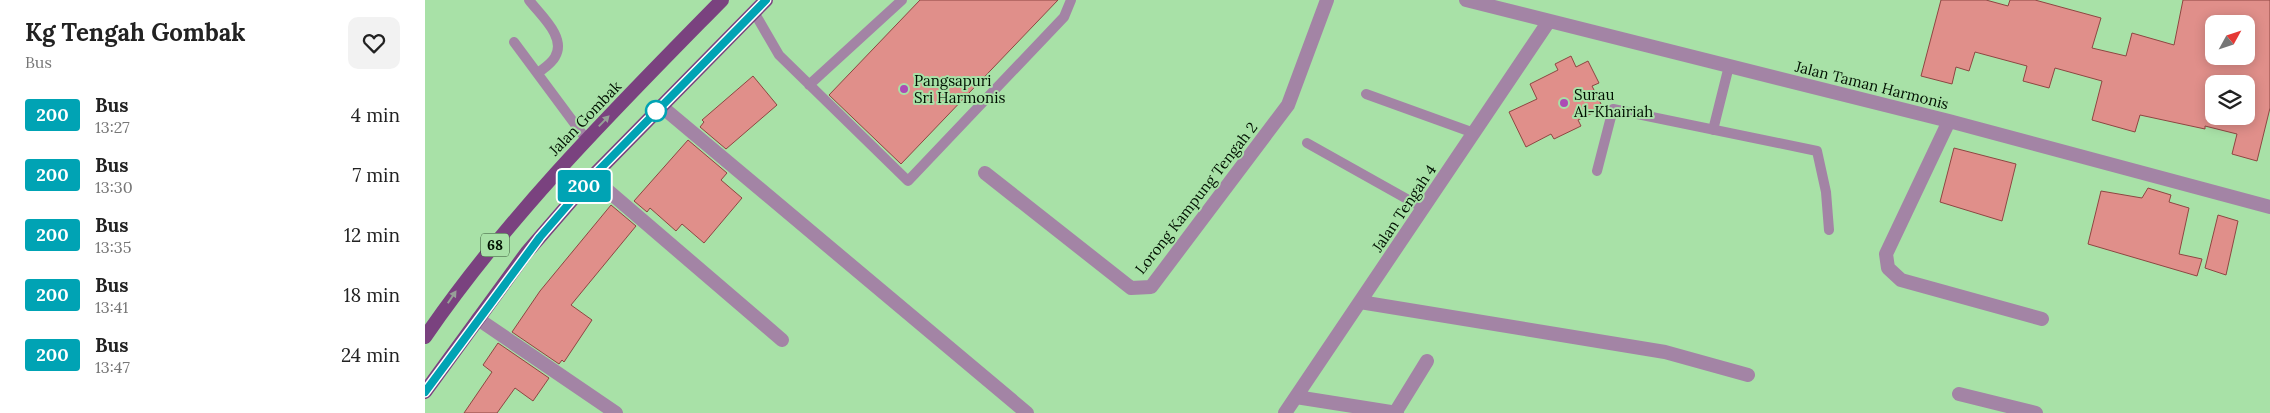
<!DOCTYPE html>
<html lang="en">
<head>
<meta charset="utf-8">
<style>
  body { margin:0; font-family:Lora,serif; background:#f2f2f2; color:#222; height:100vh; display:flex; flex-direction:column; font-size:19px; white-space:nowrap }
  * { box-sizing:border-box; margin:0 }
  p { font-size:16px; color:#767676 }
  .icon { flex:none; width:28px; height:28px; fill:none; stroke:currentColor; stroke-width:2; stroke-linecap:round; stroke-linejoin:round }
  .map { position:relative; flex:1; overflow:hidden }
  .details { display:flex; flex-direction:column; background:#fff; width:425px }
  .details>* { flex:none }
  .badge { padding:0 10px; border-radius:4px; font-size:18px; line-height:32px }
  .needle { width:32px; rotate:50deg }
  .buttons { position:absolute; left:1780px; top:15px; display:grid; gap:10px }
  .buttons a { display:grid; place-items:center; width:50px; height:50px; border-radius:10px; background:#fff; box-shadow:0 2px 12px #0003; font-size:25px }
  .map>.badge { position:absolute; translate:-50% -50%; box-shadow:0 0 0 2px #fff }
  .round { display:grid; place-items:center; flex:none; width:52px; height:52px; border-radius:10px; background:#f2f2f2 }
  .overview { display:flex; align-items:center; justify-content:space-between; height:85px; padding:0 25px }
  h1 { font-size:24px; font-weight:700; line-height:38px }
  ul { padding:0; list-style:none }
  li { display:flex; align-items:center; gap:15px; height:60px; padding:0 25px }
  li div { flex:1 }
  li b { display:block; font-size:19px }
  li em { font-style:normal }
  li .badge { min-width:55px; font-weight:700; text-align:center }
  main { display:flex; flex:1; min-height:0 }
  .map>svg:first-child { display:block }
  .building { fill:#e08f8a; stroke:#8e4642; fill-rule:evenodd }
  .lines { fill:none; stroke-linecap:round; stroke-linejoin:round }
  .service { stroke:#a384a5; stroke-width:10 }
  .minor { stroke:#a384a5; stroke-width:14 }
  .primary { stroke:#7a427f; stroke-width:14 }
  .oneway { fill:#96a197 }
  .line-casing { stroke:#fff; stroke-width:11 }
  .line { stroke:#00a3b4; stroke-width:8 }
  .poi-dot { fill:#ac4cb5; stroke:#a8e1a7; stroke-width:2 }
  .stop-dot { fill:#fff; stroke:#00a3b4; stroke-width:2.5 }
  .labels { text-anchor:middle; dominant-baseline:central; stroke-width:4; stroke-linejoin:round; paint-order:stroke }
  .shield { fill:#a8e1a7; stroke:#324f33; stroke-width:1 }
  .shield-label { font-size:14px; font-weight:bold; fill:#001001 }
  .poi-label { font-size:15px; fill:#001001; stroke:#a8e1a7; text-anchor:start }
  .street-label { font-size:15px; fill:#001001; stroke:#a8e1a7 }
</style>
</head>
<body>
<main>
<section class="details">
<div class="overview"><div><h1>Kg Tengah Gombak</h1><p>Bus</p></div><a class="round"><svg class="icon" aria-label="heart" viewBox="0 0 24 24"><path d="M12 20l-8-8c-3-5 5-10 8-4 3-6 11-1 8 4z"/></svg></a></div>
<ul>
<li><span class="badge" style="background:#00a3b4;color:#fff">200</span><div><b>Bus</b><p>13:27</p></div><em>4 min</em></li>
<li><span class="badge" style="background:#00a3b4;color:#fff">200</span><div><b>Bus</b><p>13:30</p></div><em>7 min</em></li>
<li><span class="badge" style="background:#00a3b4;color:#fff">200</span><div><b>Bus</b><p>13:35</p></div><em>12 min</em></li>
<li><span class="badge" style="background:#00a3b4;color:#fff">200</span><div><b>Bus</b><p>13:41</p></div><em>18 min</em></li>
<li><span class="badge" style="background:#00a3b4;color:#fff">200</span><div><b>Bus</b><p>13:47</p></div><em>24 min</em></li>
</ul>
</section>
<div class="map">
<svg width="1845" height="413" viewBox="0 0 1845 413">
  <rect width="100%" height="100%" fill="#a8e1a7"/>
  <path class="building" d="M495,0H633L476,164L404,95Z
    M1516,0H1561L1583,6L1585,0H1610L1676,18L1667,48L1701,56L1707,33L1749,45L1758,0H1845V108L1832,161L1807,154L1812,134L1780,126V129L1715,115L1710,132L1667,120L1677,81L1630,68L1624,88L1598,81L1602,66L1550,52L1544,71L1531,67L1527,84L1496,76ZM1789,24H1821V56H1789ZM1789,84H1821V116H1783Z
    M1146,56L1151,67L1163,61L1174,83L1167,86L1178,108L1153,120L1156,126L1129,139L1126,134L1101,147L1084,112L1112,99L1105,84L1133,70L1130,64Z
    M328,76L352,105L301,149L275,127L279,122L277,120Z
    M263,140L302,173L296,180L317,198L279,243L257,224L251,231L225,208L222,212L209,201Z
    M1529,148L1591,164L1577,221L1515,202Z
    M1723,188L1746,195L1744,202L1764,208L1754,254L1777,259L1772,276L1663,244L1676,191L1717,198Z
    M186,205L211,226L146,305L167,320L139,362L137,360L134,364L87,332L115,291Z
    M1793,215L1813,221L1801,275L1780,268Z
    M73,343L124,378L108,401L90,388L72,413H39L67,372L58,365Z"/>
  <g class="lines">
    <path class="service" d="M104,0C115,15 142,37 130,57C127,63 118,69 113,73
      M329,12L354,55L483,181L639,17L646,0
      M89,42L161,139
      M384,85L477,0
      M941,94L1049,133
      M1288,130L1304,66
      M882,143L998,208
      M1172,171L1188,109L1392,151L1401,192L1404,230"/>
    <path class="minor" d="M1041,0L1524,121L1845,207
      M236,106L602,413
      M1524,121L1461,254L1463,268L1476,280L1617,319
      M560,173L706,288L726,287L863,105L902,0
      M167,177L357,340
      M935,302L1240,352L1323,375
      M53,319L191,413
      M1534,394L1611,413
      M871,397L972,413
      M860,413L1124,21
      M970,413L1002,361"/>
    <path class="primary" d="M0,337C85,213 192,107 297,0
      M0,392L102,252L167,177L341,0"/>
  </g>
  <defs><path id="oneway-solid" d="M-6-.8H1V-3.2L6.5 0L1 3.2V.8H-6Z" transform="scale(1.25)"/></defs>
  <g class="oneway">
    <use href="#oneway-solid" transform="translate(179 121) rotate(-46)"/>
    <use href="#oneway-solid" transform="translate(27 297) rotate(-56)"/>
  </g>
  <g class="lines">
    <g class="line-casing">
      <path id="line" d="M0,392L115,237L167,177L341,0"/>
    </g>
    <use href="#line" class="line"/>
  </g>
  <g class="poi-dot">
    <circle cx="479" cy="89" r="5"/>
    <circle cx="1139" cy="103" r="5"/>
  </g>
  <circle class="stop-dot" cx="231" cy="111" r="10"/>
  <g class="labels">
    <rect class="shield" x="56" y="233.5" width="28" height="23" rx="4"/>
    <g class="shield-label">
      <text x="70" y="245">68</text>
    </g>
    <g class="poi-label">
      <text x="489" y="80">Pangsapuri<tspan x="489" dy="17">Sri Harmonis</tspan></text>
      <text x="1149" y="94">Surau<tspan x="1149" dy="17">Al-Khairiah</tspan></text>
    </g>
    <g class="street-label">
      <text transform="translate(1447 85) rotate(14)">Jalan Taman Harmonis</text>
      <text transform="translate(160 118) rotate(-46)">Jalan Gombak</text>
      <text transform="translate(771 198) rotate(-52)">Lorong Kampung Tengah 2</text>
      <text transform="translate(979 208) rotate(-56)">Jalan Tengah 4</text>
    </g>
  </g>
</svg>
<div class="buttons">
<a><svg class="needle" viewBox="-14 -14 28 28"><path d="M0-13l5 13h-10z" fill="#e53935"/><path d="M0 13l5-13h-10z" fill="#767676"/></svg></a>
<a><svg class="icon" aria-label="layers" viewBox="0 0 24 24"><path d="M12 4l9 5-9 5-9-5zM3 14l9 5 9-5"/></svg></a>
</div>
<b class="badge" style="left:159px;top:186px;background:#00a3b4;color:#fff">200</b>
</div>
</main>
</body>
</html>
